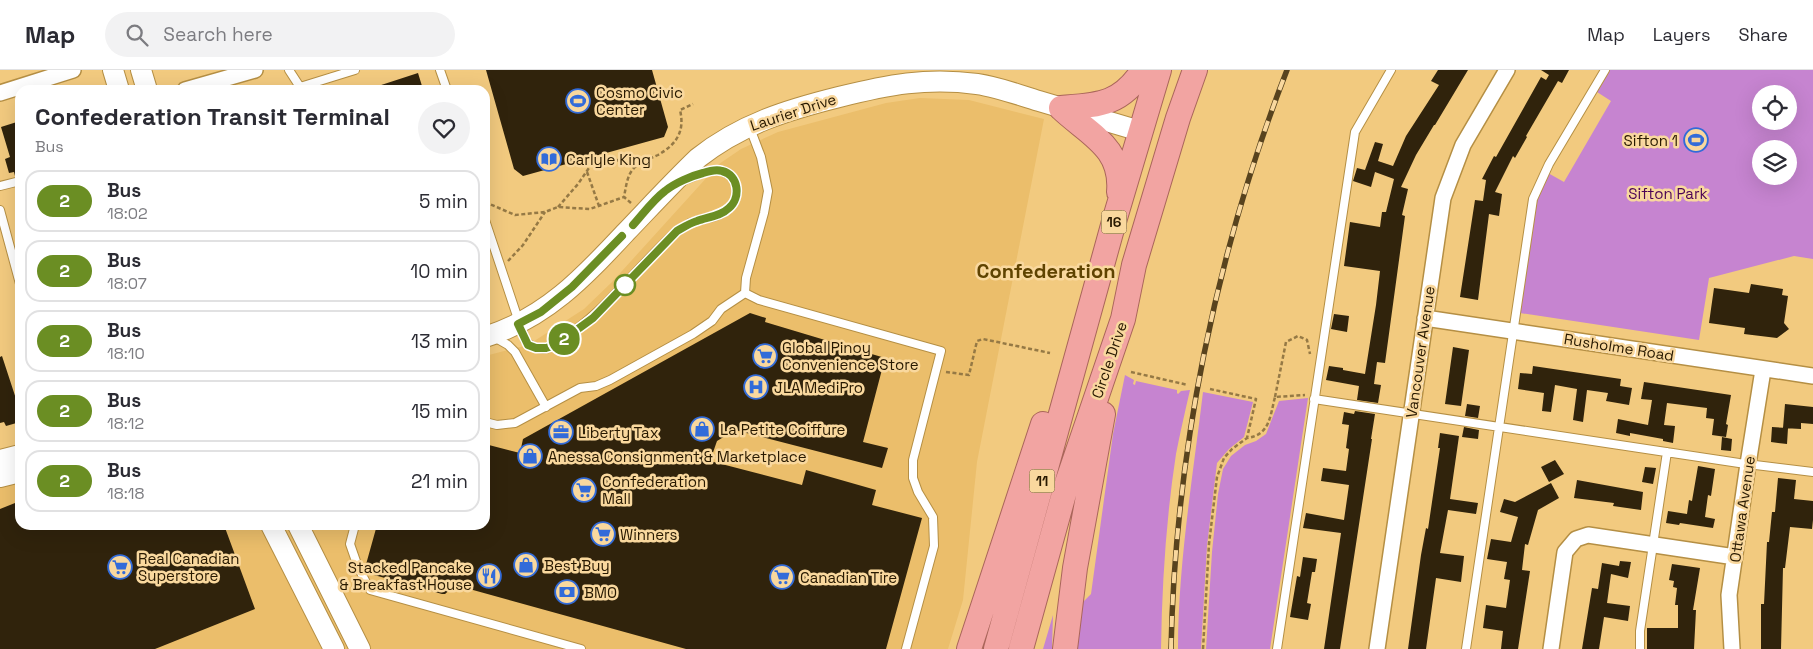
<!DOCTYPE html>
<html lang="en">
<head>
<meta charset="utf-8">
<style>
  body { margin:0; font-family:"Space Grotesk",sans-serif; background:#f2f2f3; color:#2b2b33; height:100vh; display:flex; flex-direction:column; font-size:19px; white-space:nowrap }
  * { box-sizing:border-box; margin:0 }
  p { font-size:16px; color:#7c7c81 }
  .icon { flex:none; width:28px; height:28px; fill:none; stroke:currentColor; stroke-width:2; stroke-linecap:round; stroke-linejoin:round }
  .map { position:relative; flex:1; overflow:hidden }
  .panel { position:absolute; left:15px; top:15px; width:475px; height:445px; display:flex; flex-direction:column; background:#fff; border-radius:15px; box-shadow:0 5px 20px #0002 }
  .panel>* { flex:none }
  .badge { padding:0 10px; border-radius:16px; font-size:18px; line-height:32px }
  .tools { position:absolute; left:1752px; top:15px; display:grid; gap:10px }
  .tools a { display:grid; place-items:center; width:45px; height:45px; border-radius:50%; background:#fff; box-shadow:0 5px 20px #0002; font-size:25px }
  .map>.badge { position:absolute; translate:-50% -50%; box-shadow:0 0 0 2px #fff }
  .round { display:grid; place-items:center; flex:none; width:52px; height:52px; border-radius:26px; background:#f2f2f3 }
  .headline { display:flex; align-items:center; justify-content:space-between; height:85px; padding:0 20px }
  h1 { font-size:24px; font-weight:800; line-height:38px }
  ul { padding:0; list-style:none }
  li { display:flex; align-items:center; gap:15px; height:62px; margin:0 10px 8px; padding:0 10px; border:2px solid #e1e1e2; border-radius:15px }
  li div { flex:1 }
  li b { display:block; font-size:19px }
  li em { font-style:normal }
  li .badge { min-width:55px; font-weight:700; text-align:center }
  header { display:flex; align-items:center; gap:30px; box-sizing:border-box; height:70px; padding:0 25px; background:#fff; border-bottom:1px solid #e1e1e2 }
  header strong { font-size:24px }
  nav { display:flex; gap:28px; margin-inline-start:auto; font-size:18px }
  .search { width:350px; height:45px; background:#f2f2f3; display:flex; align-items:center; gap:12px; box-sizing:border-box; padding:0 18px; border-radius:28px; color:#7c7c81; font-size:19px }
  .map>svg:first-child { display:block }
  .built { fill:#ebbe6b }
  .green { fill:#c684d0; fill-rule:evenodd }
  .building { fill:#30230c }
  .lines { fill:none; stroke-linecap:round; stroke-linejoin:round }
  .service-casing { stroke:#b58f44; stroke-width:10 }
  .minor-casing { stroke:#b58f44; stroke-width:18 }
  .secondary-casing { stroke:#b58f44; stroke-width:22 }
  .trunk-casing { stroke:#a9655a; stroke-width:26 }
  .path { stroke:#957945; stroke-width:2.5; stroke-dasharray:4 2.5; stroke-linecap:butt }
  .service { stroke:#fff; stroke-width:8 }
  .minor { stroke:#fff; stroke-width:15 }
  .secondary { stroke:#fff; stroke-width:20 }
  .trunk { stroke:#f2a4a2; stroke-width:24 }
  .rail-casing { stroke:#58431e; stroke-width:5.5 }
  .rail { stroke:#f9d89e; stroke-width:4; stroke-dasharray:11; stroke-linecap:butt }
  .line-casing { stroke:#fff; stroke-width:11 }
  .line { stroke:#6b8e23; stroke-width:8 }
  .stop-dot { fill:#fff; stroke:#6b8e23; stroke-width:2.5 }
  .labels { text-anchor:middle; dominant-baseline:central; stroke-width:5; stroke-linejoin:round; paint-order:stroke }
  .shield { fill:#f9d89e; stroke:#67522f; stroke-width:1 }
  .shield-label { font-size:14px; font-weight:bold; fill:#281900 }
  .poi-label { font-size:15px; fill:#281900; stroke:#f9d89e; text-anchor:start }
  .street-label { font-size:15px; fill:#281900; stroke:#f9d89e }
  .park-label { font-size:15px; fill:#4b0455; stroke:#f9d89e }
  .district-label { font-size:20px; font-weight:bold; fill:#5f4301; stroke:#f9d89e }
</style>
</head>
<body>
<header>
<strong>Map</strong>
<div class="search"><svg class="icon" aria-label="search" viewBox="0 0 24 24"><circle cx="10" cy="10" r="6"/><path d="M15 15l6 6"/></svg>Search here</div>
<nav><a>Map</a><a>Layers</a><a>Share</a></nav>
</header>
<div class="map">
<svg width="1813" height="579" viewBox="0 0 1813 579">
  <rect width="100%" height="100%" fill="#f2ca7f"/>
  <path class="built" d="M920,28L969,30L1044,49L977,392L963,530L948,579H0V414L20,409V455H485V286L528,275L584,239L612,212L719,94L741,79L778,62L886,33Z"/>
  <path class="green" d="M1610,0H1813V189L1794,186L1709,208L1699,270L1520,243L1533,137L1548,103L1564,112L1611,31L1597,22ZM1761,24H1789V51H1761ZM1761,79H1789V106H1761Z
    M1125,305L1134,310L1133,314L1135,315L1136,311L1177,320V323L1178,324L1181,321L1190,320C1185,342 1180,363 1176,384C1166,449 1162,514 1161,579H1076L1082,533L1091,524L1113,364Z
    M1203,322L1253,332L1244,367L1229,379L1217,393L1207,476L1201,579H1178C1178,495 1193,406 1203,322Z
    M1308,328L1270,579H1206L1212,482L1218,424L1223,399L1231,386L1245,375L1256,371L1266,364L1279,331Z
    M1053,545L1052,579H1043Z"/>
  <path class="building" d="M486,0H652L668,57L664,67L523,106L514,99Z
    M1438,0H1468L1435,55H1434L1416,85L1401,117L1408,119L1402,145L1405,146L1385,293L1377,292L1374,314L1381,315L1378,333L1357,330L1359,316L1326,310L1329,296L1343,298V300L1365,304L1376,235L1380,201L1344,196L1350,152L1380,157L1382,142H1386L1394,109L1375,102L1371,117L1353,111L1357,98L1365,100L1375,72L1383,74L1378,91L1393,96L1406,66L1439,15L1431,11Z
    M1541,0H1569L1562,13L1558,11L1526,66L1527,67L1515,88L1513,86L1495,122L1502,124L1499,146L1489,144L1478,230L1460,227L1475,130L1483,131L1486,110L1482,109L1494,86L1496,87L1541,7L1546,10L1549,5Z
    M418,3L422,16L409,20H372V18Z
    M20,51V106H15L14,102L9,103L5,89L10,87L1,57Z
    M1751,214L1783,219L1782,225L1788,226L1784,253L1789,259L1777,268L1744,264L1745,258L1709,253L1714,218L1749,223Z
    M750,243L766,248L765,252L885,288L863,372L888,378L882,398L735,360L717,371L710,391L802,415L806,400L876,420L872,435L922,448L886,579H686L455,515L445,524H442L367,503L365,498L377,455H485V374L520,383L523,369Z
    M1334,244L1349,246L1347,262L1331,259Z
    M1453,277L1469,280L1461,336L1445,334Z
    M2,286L20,341V352L6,356L4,352L0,353V287Z
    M1533,296L1621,309L1620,316L1632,318L1629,335L1606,331L1608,323L1587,320L1583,352L1573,350L1577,319L1555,315L1551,342L1542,341L1544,323L1518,319L1520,303L1532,304Z
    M1644,312L1731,325L1726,354L1728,355L1726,367L1712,365L1714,349L1706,348L1707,338L1667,333L1664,355L1675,356L1673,373L1663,371V369L1630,363V366L1616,363L1618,349L1648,355L1652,330L1641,329Z
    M1467,334L1480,336L1478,348L1465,346Z
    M1785,334L1813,337V354L1801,353V359L1783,358Z
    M1355,341L1375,344L1371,369H1372L1340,579H1324L1341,463L1303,458L1306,443L1344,450L1349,415L1321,411L1323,398L1346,401L1349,379L1346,378L1349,355L1342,354L1344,342L1354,344Z
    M1464,357L1479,360L1478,369L1462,367Z
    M1772,357L1788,358L1787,374L1771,372Z
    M1440,363L1459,366L1450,429L1478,433L1476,444L1448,440L1440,483L1464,486L1461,512L1436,508L1426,579H1408L1421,485L1426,458L1428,459L1440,378H1438Z
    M1722,367L1732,369L1731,381L1721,380Z
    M1555,390L1564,404L1549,412L1541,397Z
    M1698,396L1715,399L1711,426L1708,425L1705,447L1715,449L1713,458L1680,453L1679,455L1666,453L1668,441L1687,444L1689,430L1692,431Z
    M1645,397L1656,398L1653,414L1642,412Z
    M1778,408L1796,410L1794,429L1813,431V450L1812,459L1790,457L1785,498H1783L1781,579H1761V534H1764L1767,472H1769L1772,442H1775Z
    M1577,410L1643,422L1641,440L1613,436L1614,433L1574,428Z
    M1551,413L1559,428L1538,440L1528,475L1525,474L1522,500L1530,501L1518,579H1501L1503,561L1483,558L1486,535L1506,538L1510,510L1504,509L1507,492L1487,489L1491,469L1511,472L1518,447L1500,442L1504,429L1515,432Z
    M20,431V455H224L255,539L155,579H0V439Z
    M1303,487L1317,489L1315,502H1312L1307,533L1311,534L1308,550L1290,547L1297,506L1300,507Z
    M1620,491L1631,492L1628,508L1611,504L1607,533L1630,536L1628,551L1604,547L1599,579H1582L1592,518L1598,519L1602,493L1619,496Z
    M1672,494L1700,498L1693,540H1696L1694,579H1647V558H1678V535H1675L1677,518L1673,517L1674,511L1669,510Z"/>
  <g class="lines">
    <g class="service-casing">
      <path id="service" d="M289,0L300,17L355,0
        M440,0L447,20
        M0,116L20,111
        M0,140L20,214
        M485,150L525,270C530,277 539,280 548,278C558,275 566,267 574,261C613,232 641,193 677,161C681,159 686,156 690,153C703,148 719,148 729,138C741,128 739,106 722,101C711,98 696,105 685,110
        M745,223L746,208L764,143L768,121L761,87L750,58
        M494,267L508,275L515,282L546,337
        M1314,329L1739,393L1813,402
        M485,352L497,355L515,353L580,318L596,316L610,310L693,264L712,251L721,239L745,223L759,230L941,281L913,390V408L918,422L933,447L934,476L906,579
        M355,455L350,474L358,497L370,520L581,579
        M1277,579L1355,62L1391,0
        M1466,579L1533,129L1549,94L1605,0
        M1640,579V561L1667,382"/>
    </g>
    <g class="minor-casing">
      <path id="minor" d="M185,20L255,0
        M0,23L73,0
        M1425,248L1813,306
        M1377,579L1443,128L1463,75L1507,0
        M1551,579L1565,482L1576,469L1588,465L1735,487
        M1732,579L1729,525L1748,394L1763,300"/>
    </g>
    <g class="secondary-casing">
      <path id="secondary" d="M113,0L119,20
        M141,0L147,20
        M485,267C546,248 584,207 626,162C650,137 673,112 698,88C741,54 787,40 839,27C887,15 927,7 977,14C998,17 1019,25 1039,31C1073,41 1107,51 1140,61
        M0,390L20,385
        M0,407L20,402
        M271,455L334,579
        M298,455L360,579"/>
    </g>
    <g class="trunk-casing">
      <path id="trunk" d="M1061,38C1088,64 1123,77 1119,122
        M1061,38C1098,35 1121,35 1143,0
        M969,579L1043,354
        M996,579L1115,148L1159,0
        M1021,579L1067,413L1123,249L1134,195L1178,48L1195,0
        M1065,579L1075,498L1103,344"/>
    </g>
    <path class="path" d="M587,102L599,136
      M485,132L515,145L545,142L558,137L590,139L624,127
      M631,133L624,127C626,117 627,105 634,98C640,91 650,89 658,85C677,74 685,61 680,40L693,34
      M558,137L578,114L591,95L603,90H617L635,97
      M508,191L523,175L545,142
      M946,302L969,305L977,271L983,269L1050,283
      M1131,302L1188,315
      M1210,319L1256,329L1247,368C1270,365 1270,346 1275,327L1305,325
      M1275,327L1286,272L1298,266L1307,270L1310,284
      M1203,579L1209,474L1217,407L1224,388L1232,379L1247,368"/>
    <use href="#service" class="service"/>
    <use href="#minor" class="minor"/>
    <use href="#secondary" class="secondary"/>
    <use href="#trunk" class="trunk"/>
    <g class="rail-casing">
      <path id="rail" d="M1171,579C1175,384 1216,182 1287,0"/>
    </g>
    <use href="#rail" class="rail"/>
  </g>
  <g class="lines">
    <g class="line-casing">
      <path id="line" d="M622,166L572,217L541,242L518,254L528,275L536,278H546L556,275L593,248L677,161C684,157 690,153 697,151C708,147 721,146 729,138C741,128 739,105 722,101C716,99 709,101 703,103C691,106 675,113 665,121C653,130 643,144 633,155"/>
    </g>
    <use href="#line" class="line"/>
  </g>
  <defs>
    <g id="stadium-ring" transform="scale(1.25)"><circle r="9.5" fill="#f9d89e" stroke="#326bd9" stroke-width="1.5"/><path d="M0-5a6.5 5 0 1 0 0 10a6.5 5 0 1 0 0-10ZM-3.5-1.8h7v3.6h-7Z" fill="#326bd9"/></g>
    <g id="library-ring" transform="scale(1.25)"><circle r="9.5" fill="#f9d89e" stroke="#326bd9" stroke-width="1.5"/><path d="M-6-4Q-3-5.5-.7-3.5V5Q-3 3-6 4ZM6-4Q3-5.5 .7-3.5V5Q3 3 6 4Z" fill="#326bd9"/></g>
    <g id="supermarket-ring" transform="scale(1.25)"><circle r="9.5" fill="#f9d89e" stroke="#326bd9" stroke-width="1.5"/><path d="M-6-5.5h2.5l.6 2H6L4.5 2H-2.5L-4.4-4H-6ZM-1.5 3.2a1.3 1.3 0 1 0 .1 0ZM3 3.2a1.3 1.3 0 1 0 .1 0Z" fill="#326bd9"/></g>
    <g id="hospital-ring" transform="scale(1.25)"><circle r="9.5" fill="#f9d89e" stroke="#326bd9" stroke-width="1.5"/><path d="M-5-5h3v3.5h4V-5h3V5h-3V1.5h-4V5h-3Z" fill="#326bd9"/></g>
    <g id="shop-ring" transform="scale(1.25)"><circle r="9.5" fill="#f9d89e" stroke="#326bd9" stroke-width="1.5"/><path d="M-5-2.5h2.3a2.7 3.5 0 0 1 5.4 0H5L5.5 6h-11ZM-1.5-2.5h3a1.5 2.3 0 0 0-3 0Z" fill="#326bd9"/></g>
    <g id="office-ring" transform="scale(1.25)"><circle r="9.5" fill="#f9d89e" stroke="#326bd9" stroke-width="1.5"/><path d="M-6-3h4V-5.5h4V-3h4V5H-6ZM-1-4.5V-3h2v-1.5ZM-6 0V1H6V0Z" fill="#326bd9"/></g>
    <g id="restaurant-ring" transform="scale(1.25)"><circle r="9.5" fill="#f9d89e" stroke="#326bd9" stroke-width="1.5"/><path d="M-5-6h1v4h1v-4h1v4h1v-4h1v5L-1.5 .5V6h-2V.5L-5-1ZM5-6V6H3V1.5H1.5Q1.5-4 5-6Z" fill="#326bd9"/></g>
    <g id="bank-ring" transform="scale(1.25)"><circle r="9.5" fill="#f9d89e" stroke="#326bd9" stroke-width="1.5"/><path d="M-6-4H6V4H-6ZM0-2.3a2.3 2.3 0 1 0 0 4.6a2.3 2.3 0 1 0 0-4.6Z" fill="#326bd9"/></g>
  </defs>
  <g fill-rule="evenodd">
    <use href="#stadium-ring" x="578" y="31"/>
    <use href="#stadium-ring" x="1696" y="70"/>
    <use href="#library-ring" x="549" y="89"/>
    <use href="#supermarket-ring" x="765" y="286"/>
    <use href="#hospital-ring" x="756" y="317"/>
    <use href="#shop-ring" x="702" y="359"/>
    <use href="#office-ring" x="561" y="362"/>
    <use href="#shop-ring" x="530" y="386"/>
    <use href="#supermarket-ring" x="584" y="420"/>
    <use href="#supermarket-ring" x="603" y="464"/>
    <use href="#shop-ring" x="526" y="495"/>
    <use href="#supermarket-ring" x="120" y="497"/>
    <use href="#restaurant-ring" x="489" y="506"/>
    <use href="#supermarket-ring" x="782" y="507"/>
    <use href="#bank-ring" x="567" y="522"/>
  </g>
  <circle class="stop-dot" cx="625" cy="215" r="10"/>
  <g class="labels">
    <g class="shield">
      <rect x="1101.5" y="140.5" width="25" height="23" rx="4"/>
      <rect x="1029.5" y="399.5" width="25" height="23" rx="4"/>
    </g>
    <g class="shield-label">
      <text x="1114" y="152">16</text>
      <text x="1042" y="411">11</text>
    </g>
    <g class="poi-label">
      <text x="596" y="22">Cosmo Civic<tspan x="596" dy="17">Center</tspan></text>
      <text x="1678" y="70" text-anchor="end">Sifton 1</text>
      <text x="566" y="89">Carlyle King</text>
      <text x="782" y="277">Global Pinoy<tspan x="782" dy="17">Convenience Store</tspan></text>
      <text x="774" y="317">JLA MediPro</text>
      <text x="720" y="359">La Petite Coiffure</text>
      <text x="578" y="362">Liberty Tax</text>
      <text x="548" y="386">Anessa Consignment &amp; Marketplace</text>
      <text x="602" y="411">Confederation<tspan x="602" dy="17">Mall</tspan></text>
      <text x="620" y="464">Winners</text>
      <text x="138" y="488">Real Canadian<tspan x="138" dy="17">Superstore</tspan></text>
      <text x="544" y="495">Best Buy</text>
      <text x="472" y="497" text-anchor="end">Stacked Pancake<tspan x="472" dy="17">&amp; Breakfast House</tspan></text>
      <text x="800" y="507">Canadian Tire</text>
      <text x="584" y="522">BMO</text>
    </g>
    <g class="street-label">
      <text transform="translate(793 42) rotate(-18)">Laurier Drive</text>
      <text transform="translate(1619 277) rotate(9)">Rusholme Road</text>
      <text transform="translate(1420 282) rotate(-82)">Vancouver Avenue</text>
      <text transform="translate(1109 290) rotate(-71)">Circle Drive</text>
      <text transform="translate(1742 439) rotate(-82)">Ottawa Avenue</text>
    </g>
    <g class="park-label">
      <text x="1668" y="123">Sifton Park</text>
    </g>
    <g class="district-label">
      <text x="1046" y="201">Confederation</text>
    </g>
  </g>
</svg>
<div class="tools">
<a><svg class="icon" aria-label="locate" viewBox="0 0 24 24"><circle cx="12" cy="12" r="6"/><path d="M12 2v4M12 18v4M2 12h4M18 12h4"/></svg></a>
<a><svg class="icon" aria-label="layers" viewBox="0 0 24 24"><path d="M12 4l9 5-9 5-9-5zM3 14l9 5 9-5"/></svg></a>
</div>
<b class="badge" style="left:564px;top:269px;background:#6b8e23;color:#fff">2</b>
<section class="panel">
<div class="headline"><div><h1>Confederation Transit Terminal</h1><p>Bus</p></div><a class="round"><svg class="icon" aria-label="heart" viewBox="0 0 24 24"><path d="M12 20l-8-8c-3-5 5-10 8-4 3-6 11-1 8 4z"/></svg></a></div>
<ul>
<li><span class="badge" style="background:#6b8e23;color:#fff">2</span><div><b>Bus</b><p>18:02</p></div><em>5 min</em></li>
<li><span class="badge" style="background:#6b8e23;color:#fff">2</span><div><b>Bus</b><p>18:07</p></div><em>10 min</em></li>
<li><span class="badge" style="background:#6b8e23;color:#fff">2</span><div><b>Bus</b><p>18:10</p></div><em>13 min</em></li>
<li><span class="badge" style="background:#6b8e23;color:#fff">2</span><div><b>Bus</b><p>18:12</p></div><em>15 min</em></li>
<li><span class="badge" style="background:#6b8e23;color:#fff">2</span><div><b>Bus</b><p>18:18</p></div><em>21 min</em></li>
</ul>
</section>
</div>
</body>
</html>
